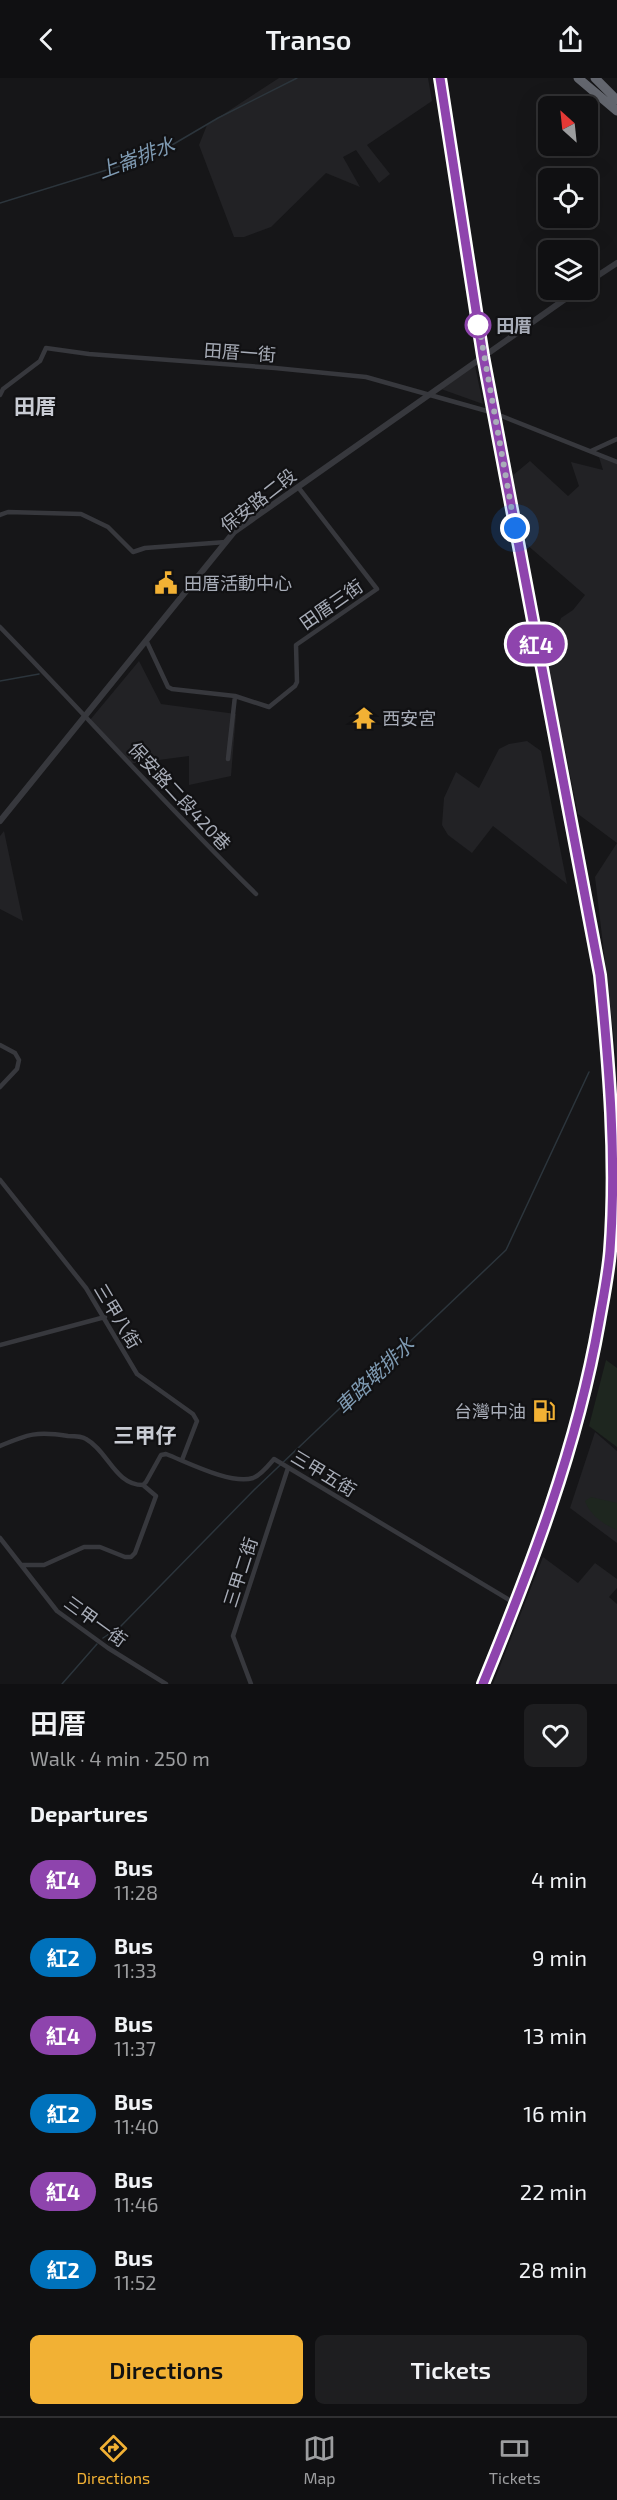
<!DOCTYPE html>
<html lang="en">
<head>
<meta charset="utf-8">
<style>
  body { margin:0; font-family:"Exo 2","Noto Sans TC",sans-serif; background:#1e1e20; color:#f1f3f6; height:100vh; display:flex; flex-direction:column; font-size:22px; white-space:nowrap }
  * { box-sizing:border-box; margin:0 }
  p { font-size:20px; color:#9c9d9f }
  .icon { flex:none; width:33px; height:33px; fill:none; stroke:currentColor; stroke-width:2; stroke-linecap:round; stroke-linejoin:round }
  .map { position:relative; height:1606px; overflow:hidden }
  .drawer { display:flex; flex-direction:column; background:#101012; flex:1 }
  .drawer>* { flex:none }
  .badge { padding:0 12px; border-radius:20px; font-size:21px; line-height:39px }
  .needle { width:39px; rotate:333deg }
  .tools { position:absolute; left:538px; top:18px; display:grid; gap:12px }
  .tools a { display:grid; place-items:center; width:60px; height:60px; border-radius:9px; background:#101012; box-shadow:0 6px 24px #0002,0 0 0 2px #303032; font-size:30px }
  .you { position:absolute; width:30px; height:30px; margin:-15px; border:4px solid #fff; border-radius:50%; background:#1a73e8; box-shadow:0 0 0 9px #1a73e833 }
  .map>.badge { position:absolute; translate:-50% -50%; box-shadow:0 0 0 3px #fff }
  h2 { padding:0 30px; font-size:22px; line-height:54px }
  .round { display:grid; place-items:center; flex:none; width:63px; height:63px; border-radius:9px; background:#1e1e20 }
  .head { display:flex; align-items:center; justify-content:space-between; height:102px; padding:0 30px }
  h1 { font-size:28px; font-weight:600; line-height:45px }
  .primary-button { display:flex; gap:12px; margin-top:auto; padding:12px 30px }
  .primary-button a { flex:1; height:69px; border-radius:9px; background:#f2b134; color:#111; font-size:24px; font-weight:600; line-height:69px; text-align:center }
  .primary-button a+a { background:#1e1e20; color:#f1f3f6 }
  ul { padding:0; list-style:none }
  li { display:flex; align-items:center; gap:18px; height:78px; padding:0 30px }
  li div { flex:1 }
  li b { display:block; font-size:22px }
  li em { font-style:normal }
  li .badge { min-width:66px; font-weight:700; text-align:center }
  header { display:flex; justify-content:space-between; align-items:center; height:78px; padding:0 30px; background:#101012; font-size:27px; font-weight:600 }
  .menu { display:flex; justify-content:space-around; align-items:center; height:84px; border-top:2px solid #303032; background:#101012; font-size:16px; color:#9c9d9f }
  .menu a { display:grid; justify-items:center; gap:3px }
  .menu .selected { color:#f2b134 }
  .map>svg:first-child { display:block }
  .built { fill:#222225 }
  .green { fill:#1e261f }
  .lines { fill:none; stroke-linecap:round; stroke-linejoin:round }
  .stream { stroke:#2c353c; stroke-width:1.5 }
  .minor { stroke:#37383d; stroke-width:4.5 }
  .tertiary { stroke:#37383d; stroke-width:6 }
  .secondary { stroke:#45474d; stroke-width:7 }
  .motorway { stroke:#63666e; stroke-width:9 }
  .line-casing { stroke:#fff; stroke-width:14 }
  .line { stroke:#8e44ad; stroke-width:9 }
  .walk { stroke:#a8adb8; stroke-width:6; stroke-dasharray:0 10.8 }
  .stop-dot { fill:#fff; stroke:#8e44ad; stroke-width:3 }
  .labels { text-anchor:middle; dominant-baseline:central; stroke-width:4.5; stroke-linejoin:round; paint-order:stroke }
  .stop-label { font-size:18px; font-weight:bold; fill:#a8adb8; stroke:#111113; text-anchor:start }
  .street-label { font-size:18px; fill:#a8adb8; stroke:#111113 }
  .poi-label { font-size:18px; fill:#a8adb8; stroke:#111113; text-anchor:start }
  .water-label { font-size:20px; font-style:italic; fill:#7f9bb3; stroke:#111113 }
  .quarter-label { font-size:21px; font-weight:bold; fill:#c9ccd4; stroke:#111113 }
</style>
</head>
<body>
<header><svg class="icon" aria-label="back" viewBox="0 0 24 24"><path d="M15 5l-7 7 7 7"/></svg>Transo<svg class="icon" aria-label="share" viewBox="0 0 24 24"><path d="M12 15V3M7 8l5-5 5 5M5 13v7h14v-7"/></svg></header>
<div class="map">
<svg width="617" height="1606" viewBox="0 0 617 1606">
  <rect width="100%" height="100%" fill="#161618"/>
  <path class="built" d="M279,0H428L432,23L367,67L390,96L379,105L356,72L343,79L360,109L326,95L271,149L244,159H234L199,67L207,47Z
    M475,288L483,326L441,311Z
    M599,379L617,386V985L595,799L617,765L578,736L545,573L554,560L561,540L573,532L585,517L526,466L512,398L530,383L568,418L579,408L571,384L603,392Z
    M139,583L161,626L236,636L231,698L189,707V678L128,686L90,642Z
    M527,663L541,673L567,806L493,748L472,775L448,757L442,747L444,720L456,694L479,710L499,671L509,666Z
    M4,753L23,843L0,831V758Z
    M595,1354L617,1373V1465L570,1430Z
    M543,1479L578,1505L595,1485L617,1501V1510L609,1519L617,1526V1606H493Z"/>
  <path class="green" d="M606,1282L617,1290V1369L589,1348Z
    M591,1419L617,1425V1452C604,1447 589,1436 585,1423Z"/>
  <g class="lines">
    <path class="stream" d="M0,125L155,77L218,40L297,0
      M0,603L39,596
      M103,1560L121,1548L254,1412L506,1172L589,994
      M62,1606L97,1566"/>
    <path class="minor" d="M0,317L3,311L40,283L46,270L89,276L275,290L366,299L494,335L617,384
      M591,373L617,361
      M0,437L8,434L81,436L108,449L133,474L145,470L226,464
      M0,549C86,637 168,730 256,816
      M146,562L168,609L172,611L235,618L269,629L295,608L297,604L296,567L377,511L298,409
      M228,681L235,618
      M0,967L15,975L19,982L17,991L0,1009
      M0,1102L86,1210L137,1296L193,1336L197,1343L182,1382
      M0,1267L105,1239
      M0,1368C28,1356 37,1353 68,1358C73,1358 82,1358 86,1361C108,1373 115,1407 143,1407L146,1404L161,1377L166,1376C187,1384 231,1407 253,1400C261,1397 268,1388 274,1381L516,1526
      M0,1460L57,1533L108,1570L166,1606
      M22,1487H44L84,1469H100L125,1479H131L135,1475L156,1418L143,1407
      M251,1606L233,1558L288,1390"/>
    <path class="tertiary" d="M588,204L617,185
      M0,743L234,454L578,212"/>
    <path class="secondary" d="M440,0L483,278L600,897C609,988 617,1081 610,1173C608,1197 603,1221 599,1244C577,1370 531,1489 483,1606"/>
    <path class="motorway" d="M578,0L617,33
      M595,0L617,22"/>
  </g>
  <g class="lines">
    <g class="line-casing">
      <path id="line" d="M440,0L483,278L600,897C609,988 617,1081 610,1173C608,1197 603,1221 599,1244C577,1370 531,1489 483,1606"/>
    </g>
    <use href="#line" class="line"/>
    <path class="walk" d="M478,247L477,237L515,450"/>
  </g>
  <defs>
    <g id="civic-bare" transform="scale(1.8)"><path d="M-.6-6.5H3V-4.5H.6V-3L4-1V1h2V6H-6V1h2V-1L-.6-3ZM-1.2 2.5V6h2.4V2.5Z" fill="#f2b134" stroke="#111113" stroke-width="2.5" paint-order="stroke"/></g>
    <g id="temple-bare" transform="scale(1.8)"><path d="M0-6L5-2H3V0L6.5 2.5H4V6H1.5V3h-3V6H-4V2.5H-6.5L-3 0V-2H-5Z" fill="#f2b134" stroke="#111113" stroke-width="2.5" paint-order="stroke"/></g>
    <g id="fuel-bare" transform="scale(1.8)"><path d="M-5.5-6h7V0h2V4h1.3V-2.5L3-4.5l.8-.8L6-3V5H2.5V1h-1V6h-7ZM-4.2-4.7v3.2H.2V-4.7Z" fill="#f2b134" stroke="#111113" stroke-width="2.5" paint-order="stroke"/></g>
  </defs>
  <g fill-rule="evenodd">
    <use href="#civic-bare" x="166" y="505"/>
    <use href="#temple-bare" x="364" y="640"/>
    <use href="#fuel-bare" x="544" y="1333"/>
  </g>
  <circle class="stop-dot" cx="478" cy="247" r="12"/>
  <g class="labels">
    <g class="stop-label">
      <text x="496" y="247">田厝</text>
    </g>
    <g class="street-label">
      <text transform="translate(240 274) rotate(4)">田厝一街</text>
      <text transform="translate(258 422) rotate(-38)">保安路二段</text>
      <text transform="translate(331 526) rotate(-35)">田厝三街</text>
      <text transform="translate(180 718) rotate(47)">保安路二段420巷</text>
      <text transform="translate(118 1238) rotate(59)">三甲八街</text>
      <text transform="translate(324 1395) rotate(31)">三甲五街</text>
      <text transform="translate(240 1494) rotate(-72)">三甲二街</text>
      <text transform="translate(96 1543) rotate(36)">三甲一街</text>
    </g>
    <g class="poi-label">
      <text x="184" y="505">田厝活動中心</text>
      <text x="382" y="640">西安宮</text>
      <text x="526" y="1333" text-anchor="end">台灣中油</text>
    </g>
    <g class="water-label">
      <text transform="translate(136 79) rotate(-21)">上崙排水</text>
      <text transform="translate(374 1297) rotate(-44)">車路墘排水</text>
    </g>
    <g class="quarter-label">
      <text x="35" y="327">田厝</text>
      <text x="145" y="1356">三甲仔</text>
    </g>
  </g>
</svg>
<div class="tools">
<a><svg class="needle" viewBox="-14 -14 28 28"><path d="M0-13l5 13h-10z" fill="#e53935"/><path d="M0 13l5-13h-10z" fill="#9c9d9f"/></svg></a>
<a><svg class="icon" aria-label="locate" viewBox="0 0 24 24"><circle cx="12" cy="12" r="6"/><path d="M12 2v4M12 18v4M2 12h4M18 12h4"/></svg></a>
<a><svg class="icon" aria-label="layers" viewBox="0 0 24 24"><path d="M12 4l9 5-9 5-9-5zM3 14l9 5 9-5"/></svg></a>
</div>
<div class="you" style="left:515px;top:450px"></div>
<b class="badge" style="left:536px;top:566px;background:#8e44ad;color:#fff">紅4</b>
</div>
<section class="drawer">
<div class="head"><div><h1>田厝</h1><p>Walk · 4 min · 250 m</p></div><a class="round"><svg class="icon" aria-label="heart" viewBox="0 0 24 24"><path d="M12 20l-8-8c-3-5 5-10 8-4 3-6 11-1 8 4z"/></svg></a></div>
<h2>Departures</h2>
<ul>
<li><span class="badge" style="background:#8e44ad;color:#fff">紅4</span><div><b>Bus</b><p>11:28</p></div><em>4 min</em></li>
<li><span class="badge" style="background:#0072bc;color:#fff">紅2</span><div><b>Bus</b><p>11:33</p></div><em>9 min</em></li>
<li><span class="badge" style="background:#8e44ad;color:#fff">紅4</span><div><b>Bus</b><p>11:37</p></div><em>13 min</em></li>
<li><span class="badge" style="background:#0072bc;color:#fff">紅2</span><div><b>Bus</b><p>11:40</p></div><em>16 min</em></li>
<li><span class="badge" style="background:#8e44ad;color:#fff">紅4</span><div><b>Bus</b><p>11:46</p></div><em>22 min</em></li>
<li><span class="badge" style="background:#0072bc;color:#fff">紅2</span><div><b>Bus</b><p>11:52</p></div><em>28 min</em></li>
</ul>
<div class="primary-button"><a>Directions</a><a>Tickets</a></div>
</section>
<nav class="menu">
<a class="selected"><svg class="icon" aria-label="directions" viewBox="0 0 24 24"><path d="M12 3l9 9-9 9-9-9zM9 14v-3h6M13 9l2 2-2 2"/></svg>Directions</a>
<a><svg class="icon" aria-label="map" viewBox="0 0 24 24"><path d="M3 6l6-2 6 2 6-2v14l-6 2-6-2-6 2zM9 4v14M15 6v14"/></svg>Map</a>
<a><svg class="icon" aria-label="tickets" viewBox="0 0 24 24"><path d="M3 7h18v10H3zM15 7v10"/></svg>Tickets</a>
</nav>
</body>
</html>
